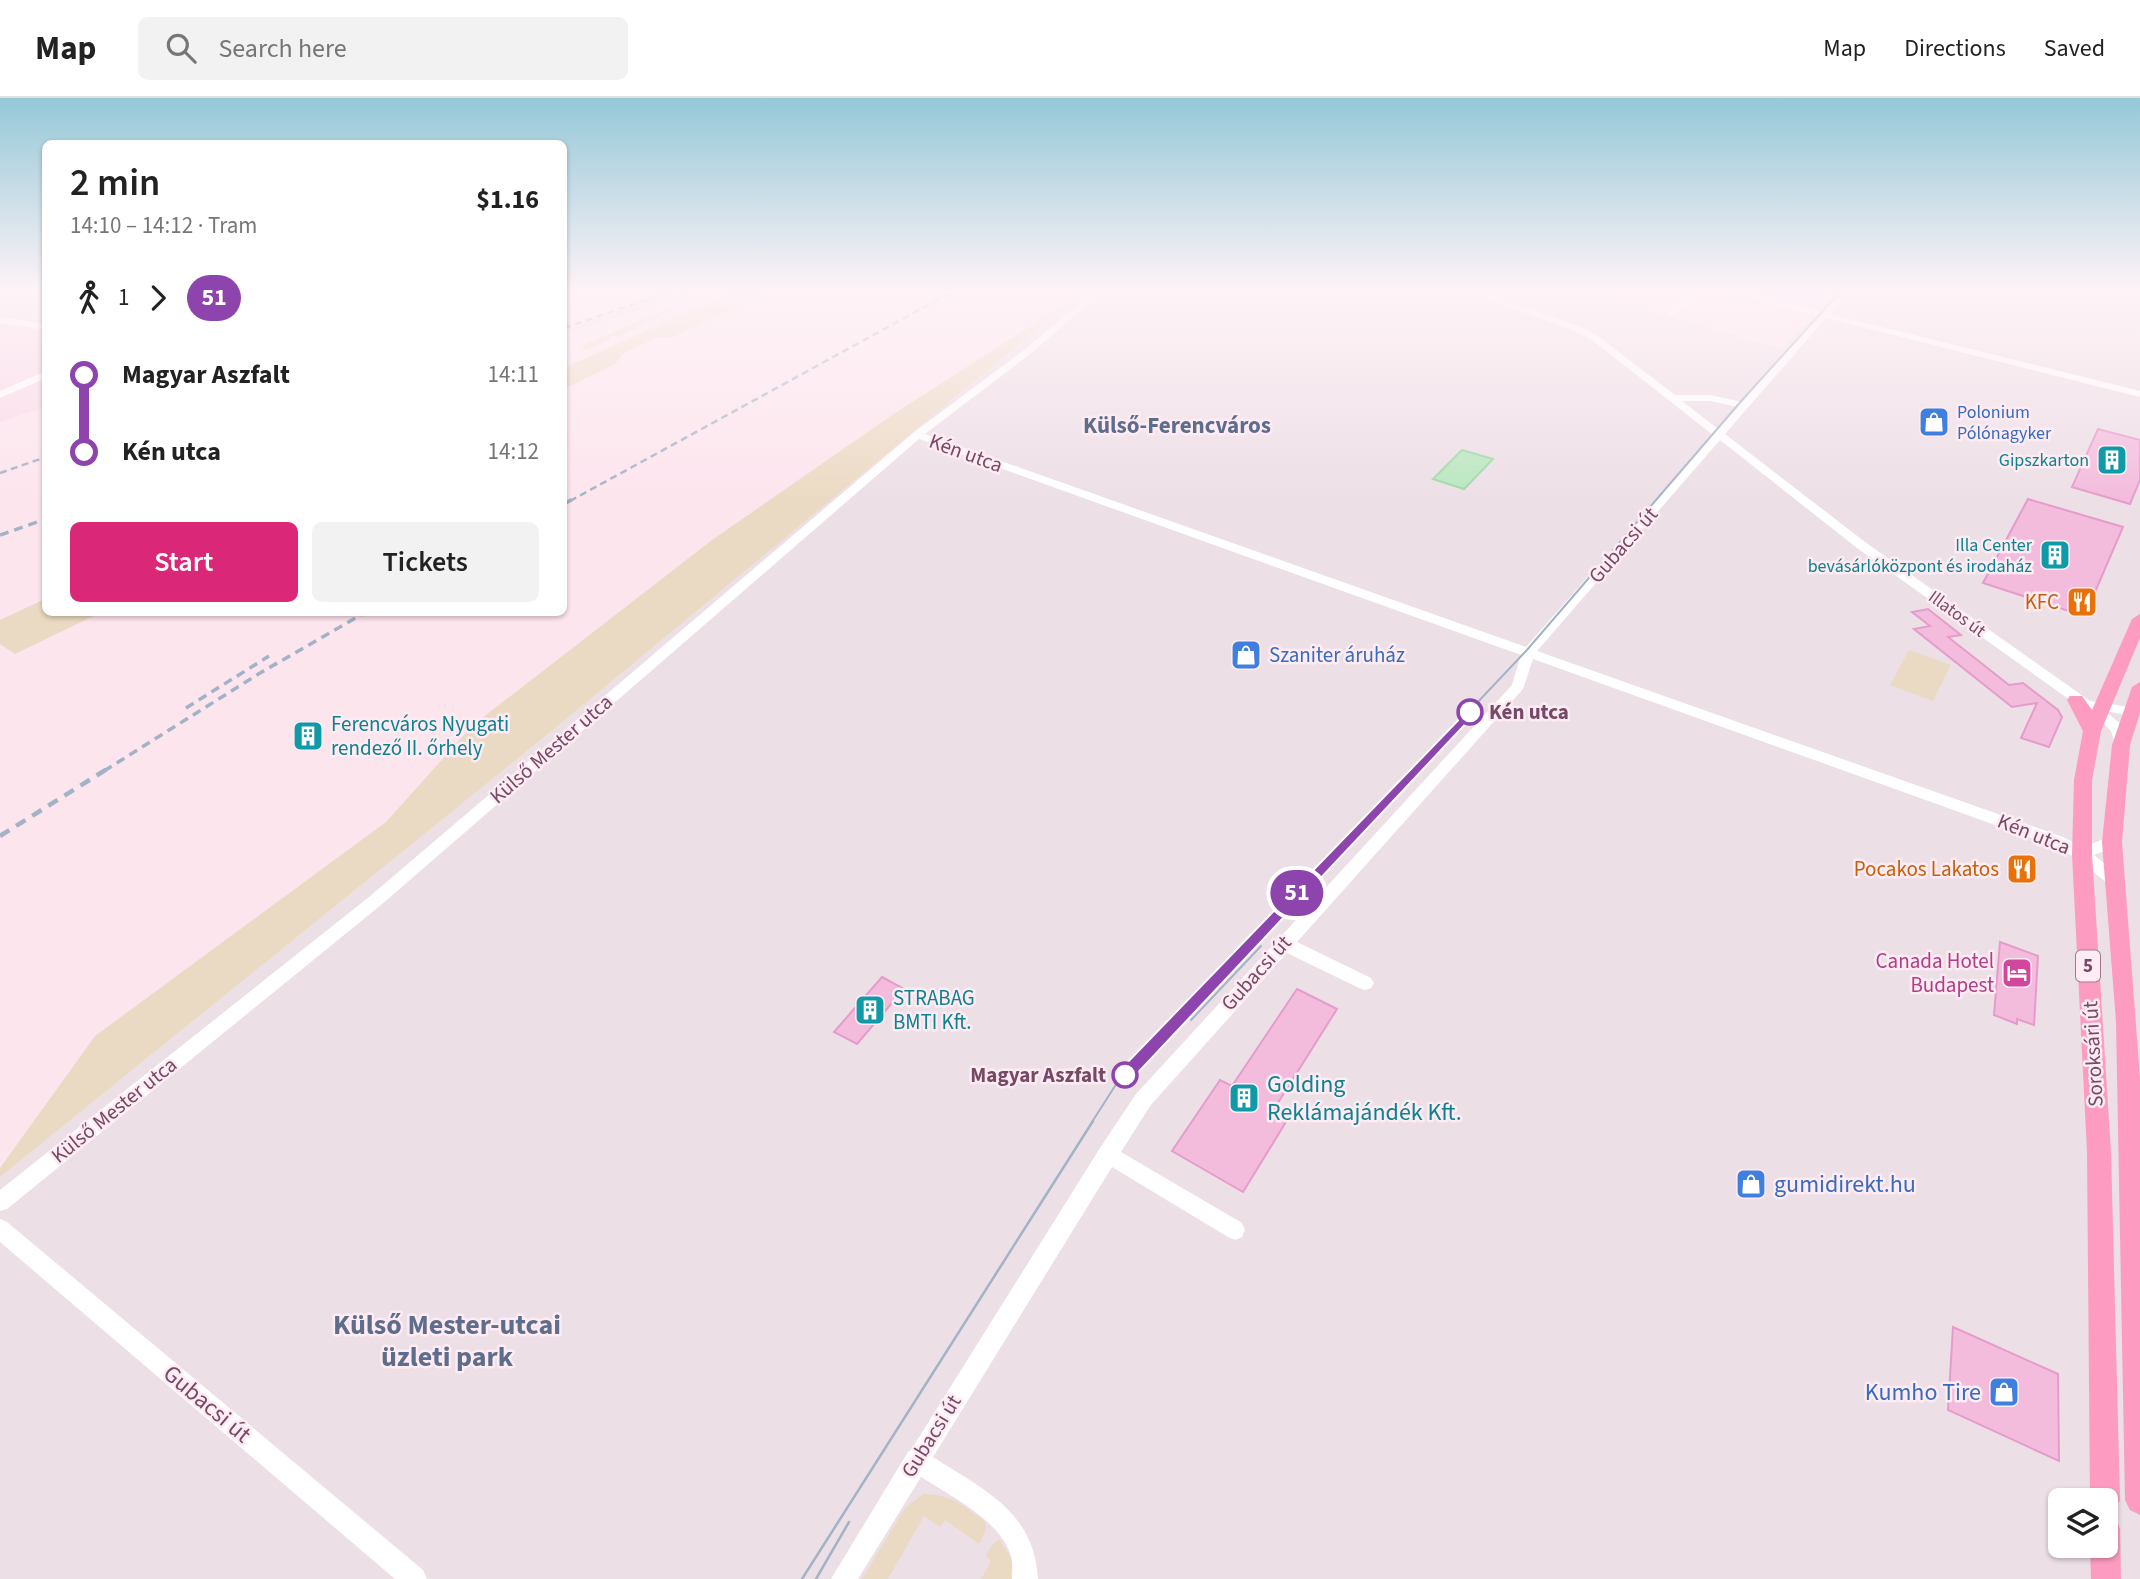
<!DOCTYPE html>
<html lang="en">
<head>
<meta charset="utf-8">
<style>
  body { margin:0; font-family:"Source Sans 3",sans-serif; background:#f2f2f2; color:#222; height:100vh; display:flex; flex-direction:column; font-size:26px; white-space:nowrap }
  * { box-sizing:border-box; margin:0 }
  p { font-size:23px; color:#767676 }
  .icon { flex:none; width:38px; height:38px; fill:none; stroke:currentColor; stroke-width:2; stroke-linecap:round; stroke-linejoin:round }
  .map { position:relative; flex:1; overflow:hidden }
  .side { position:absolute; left:42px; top:42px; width:525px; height:476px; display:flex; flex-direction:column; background:#fff; border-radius:10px; box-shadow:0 2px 5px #0004 }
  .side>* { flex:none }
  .badge { padding:0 14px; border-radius:23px; font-size:24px; line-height:46px }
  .buttons { position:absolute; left:2048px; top:1390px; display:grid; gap:14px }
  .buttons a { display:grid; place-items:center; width:70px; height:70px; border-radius:10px; background:#fff; box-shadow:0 2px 5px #0004; font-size:35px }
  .map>.badge { position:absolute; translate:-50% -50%; box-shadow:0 0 0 4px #fff }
  .legs { display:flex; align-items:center; gap:10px; height:77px; padding:0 28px; font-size:23px }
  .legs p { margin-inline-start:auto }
  .head { display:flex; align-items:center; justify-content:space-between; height:119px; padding:0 28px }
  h1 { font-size:38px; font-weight:600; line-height:52px }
  .primary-button { display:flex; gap:14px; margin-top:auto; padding:14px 28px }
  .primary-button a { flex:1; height:80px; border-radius:10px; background:#db2777; color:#fff; font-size:28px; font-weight:600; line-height:80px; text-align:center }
  .primary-button a+a { background:#f2f2f2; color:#222 }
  ul { padding:0 28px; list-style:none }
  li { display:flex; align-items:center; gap:24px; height:77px; font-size:26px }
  li i { display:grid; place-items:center; width:10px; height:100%; margin:0 9px; background:currentColor }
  li i::after { content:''; width:18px; height:18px; margin:-9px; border:5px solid; border-radius:50%; background:#fff }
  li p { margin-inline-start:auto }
  li:first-child i { background:linear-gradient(#0000 50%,currentColor 0) }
  li:last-child i { background:linear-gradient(currentColor 50%,#0000 0) }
  header { display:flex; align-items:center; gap:42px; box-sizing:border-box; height:98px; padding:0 35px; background:#fff; border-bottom:2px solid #e0e0e0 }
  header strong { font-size:33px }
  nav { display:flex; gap:38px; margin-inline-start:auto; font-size:24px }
  .search { width:490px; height:63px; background:#f2f2f2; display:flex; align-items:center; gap:18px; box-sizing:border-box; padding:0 24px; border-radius:10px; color:#767676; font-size:26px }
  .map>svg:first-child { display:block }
  .residential { fill:#fad9e7 }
  .industrial { fill:#ecdfe6; fill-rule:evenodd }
  .education { fill:#e1eaf9 }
  .green { fill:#ebdac3 }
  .water { fill:#b9e7bf; stroke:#9fd9a7; stroke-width:2 }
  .building { fill:#f3bcdd; stroke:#e69cca; stroke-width:2 }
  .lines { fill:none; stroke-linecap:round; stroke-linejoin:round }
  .minor { fill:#fff; fill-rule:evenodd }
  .major { fill:#fd9cc0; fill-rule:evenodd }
  .tram-far1 { stroke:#a3b3c7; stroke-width:2 }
  .tram { stroke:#a3b3c7; stroke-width:2.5 }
  .rail-far2 { stroke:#a3b3c7; stroke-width:2.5; stroke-dasharray:7 4.5; stroke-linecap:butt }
  .rail-far1 { stroke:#a3b3c7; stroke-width:3.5; stroke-dasharray:9 6; stroke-linecap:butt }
  .rail { stroke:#a3b3c7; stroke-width:4.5; stroke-dasharray:11 8; stroke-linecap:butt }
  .line-1 { fill:#8e44ad; stroke:#fff; stroke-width:2 }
  .stop-1-dot { fill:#fff; stroke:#8e44ad; stroke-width:3.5 }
  .labels { text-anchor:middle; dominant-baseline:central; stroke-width:5; stroke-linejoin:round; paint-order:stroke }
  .far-shop-label { font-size:18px; fill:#366cbe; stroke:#ffebf3; text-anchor:start }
  .far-culture-label { font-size:18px; fill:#0d838f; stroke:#ffebf3; text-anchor:end }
  .far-street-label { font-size:18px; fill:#764966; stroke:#ffebf3 }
  .shield { fill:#ffebf3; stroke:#9f7a90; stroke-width:2 }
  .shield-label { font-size:19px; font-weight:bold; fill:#764966 }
  .street-label { font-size:21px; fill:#764966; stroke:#ffebf3 }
  .food-label { font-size:21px; fill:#c56008; stroke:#ffebf3; text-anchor:end }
  .shop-label { font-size:21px; fill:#366cbe; stroke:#ffebf3; text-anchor:start }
  .stop-label { font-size:21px; font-weight:bold; fill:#764966; stroke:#ffebf3; text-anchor:start }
  .culture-label { font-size:21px; fill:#0d838f; stroke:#ffebf3; text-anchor:start }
  .hotel-label { font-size:21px; fill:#b23c85; stroke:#ffebf3; text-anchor:end }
  .far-district-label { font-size:23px; font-weight:bold; fill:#5d6d8c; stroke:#ffebf3 }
  .near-culture-label { font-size:24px; fill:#0d838f; stroke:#ffebf3; text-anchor:start }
  .near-shop-label { font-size:24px; fill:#366cbe; stroke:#ffebf3; text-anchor:start }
  .near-street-label { font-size:24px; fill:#764966; stroke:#ffebf3 }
  .near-neighbourhood-label { font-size:28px; font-weight:bold; fill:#5d6d8c; stroke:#ffebf3 }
</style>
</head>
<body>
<header>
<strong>Map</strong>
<div class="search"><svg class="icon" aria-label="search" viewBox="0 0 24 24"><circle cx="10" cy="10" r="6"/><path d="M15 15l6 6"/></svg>Search here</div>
<nav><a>Map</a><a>Directions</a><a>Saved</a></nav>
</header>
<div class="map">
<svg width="2140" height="1481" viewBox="0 0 2140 1481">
  <rect width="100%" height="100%" fill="#fde5ee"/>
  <path class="residential" d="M0,227L45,233V309L0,324Z"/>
  <path class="industrial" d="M0,194H45V233L0,227Z
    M1082,194H1584L1782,251L1832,194H2140V1481H0V1079L548,636ZM2060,1402H2105V1447H2060Z"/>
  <path class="education" d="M1742,194H1827L1811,211Z"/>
  <path class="green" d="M680,194H697L564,235L597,220Z
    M733,194H769L671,240H656L635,250L624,255L615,266L564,291V270Z
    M1076,199L548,636L0,1079V1070L95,938L386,724L473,627L712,442L895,315Z
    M667,211L672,212L619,238H607L611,240L609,242L586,252L581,248Z
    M45,501L46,514L100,515L15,556L0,546V522Z
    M1909,552L1951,567L1933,603L1890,587Z
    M923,1396C950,1396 965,1408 985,1424L986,1431L979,1446L945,1422L940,1429L924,1418L888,1481H862L905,1410Z
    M999,1441L1012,1461L1011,1481H981L991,1463L986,1458L992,1447Z"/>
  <path class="water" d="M1462,352L1493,361L1464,391L1433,381Z"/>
  <path class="building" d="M2098,331L2140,342V382L2130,406L2072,389Z
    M2028,401L2123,429L2086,515H2075L1983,485Z
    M1928,511L1961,537L1948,539L2009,587L2023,585L2058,612L2062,619L2049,649L2021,640L2037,605L2012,609L1914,531L1930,528L1912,514Z
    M2000,844L2038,858L2034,927L2017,921V926L1994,917Z
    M882,879L904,891L857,946L834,934Z
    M1297,891L1337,911L1274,1011L1289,1019L1243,1094L1172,1053L1220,982L1232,988Z
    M1953,1229L2058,1276L2059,1363L1948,1312Z"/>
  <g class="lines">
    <path class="minor" d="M1093,194H1102L1030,256L925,336L1526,549L1713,337L1592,242L1573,232L1468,194H1481L1579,228L1598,238L1675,297H1710L1742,304L1818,218L1729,194H1744L1822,214L1839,194H1848L1830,216L2140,293V299L1826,220L1725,336L1865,444L2090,603L2137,610L2139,613L2132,618L2105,613L2123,628L2128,647L2126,650H2116L2111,633L2105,627L1857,450L1720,342L1537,553L2063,739L2083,749L2112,738L2118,740L2120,744L2118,748L2094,757L2119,777L2121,781L2119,785H2107L2076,760L2051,747L1533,561L1523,591L1297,844L1371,880L1374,885L1371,890L1365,892L1359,890L1287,855L1150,1008L1121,1054L1242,1125L1245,1132L1242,1139L1235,1142L1228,1139L1112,1069L933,1359C984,1392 1034,1413 1038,1481H1012C1012,1474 1013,1466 1011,1459C1003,1424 949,1397 921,1379L858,1481H831L908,1354L911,1352L1100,1050L1136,996L1512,587L1521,557L919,341L381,807L7,1111L0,1113V1092L369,799L913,335L1024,252ZM1682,303H1710L1738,309L1718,331Z
      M1693,194H1702L1674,218H1668V214Z
      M0,219L46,226V232L0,225Z
      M46,273V280L0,300V293Z
      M0,1121L7,1124L423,1472L427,1481H395L0,1144Z"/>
    <path class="major" d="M2140,516V540L2101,633L2092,682V756L2111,1054L2120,1402L2115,1412L2106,1416L2116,1420L2120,1431L2121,1481H2091L2090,1447H2105V1402H2090L2087,1054L2072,756L2074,682L2083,633L2067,602L2070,598H2082L2092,612L2132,521Z
      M2140,584V615L2130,647L2122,744L2140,980V1417L2130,1412L2125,1402L2116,924L2102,744L2112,647L2132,589Z"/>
    <path class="tram-far1" d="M1191,922L1261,848
      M1092,1024L1115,988L1526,553L1743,301L1840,194"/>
    <path class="tram" d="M802,1481L1093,1023
      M816,1481L849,1424"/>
    <path class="rail-far2" d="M564,230L669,194
      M0,375L46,359
      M570,403L952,194"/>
    <path class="rail-far1" d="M564,406L573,401
      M0,437L46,421
      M186,610L269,558
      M104,673L260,575L366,514"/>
    <path class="rail" d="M0,738L107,671"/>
  </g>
  <linearGradient id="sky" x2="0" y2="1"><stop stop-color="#95c8d8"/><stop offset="0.48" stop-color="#fef3f7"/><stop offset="1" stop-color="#fef3f7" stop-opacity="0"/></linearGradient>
  <rect width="2140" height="401" fill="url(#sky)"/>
  <path class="line-1" d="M1470,610L1476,614L1474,617L1131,982H1120V972Z"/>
  <defs>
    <g id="shop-square" transform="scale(1.575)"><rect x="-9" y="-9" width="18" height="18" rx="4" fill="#3f7fe0" stroke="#ffebf3"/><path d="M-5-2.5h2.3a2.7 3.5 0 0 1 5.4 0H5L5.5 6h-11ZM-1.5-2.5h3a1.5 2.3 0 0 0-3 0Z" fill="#fff"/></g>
    <g id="building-square" transform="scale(1.575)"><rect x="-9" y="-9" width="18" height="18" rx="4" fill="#0f9aa8" stroke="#ffebf3"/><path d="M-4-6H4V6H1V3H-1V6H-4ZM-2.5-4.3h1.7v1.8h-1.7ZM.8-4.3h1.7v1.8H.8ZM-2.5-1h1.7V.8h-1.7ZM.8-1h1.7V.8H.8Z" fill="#fff"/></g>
    <g id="restaurant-square" transform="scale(1.575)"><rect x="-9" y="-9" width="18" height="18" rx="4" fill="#e8710a" stroke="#ffebf3"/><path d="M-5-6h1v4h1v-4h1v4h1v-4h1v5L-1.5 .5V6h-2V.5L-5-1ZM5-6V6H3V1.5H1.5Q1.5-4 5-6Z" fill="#fff"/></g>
    <g id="hotel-square" transform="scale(1.575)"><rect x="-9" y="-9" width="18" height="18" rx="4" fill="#d1479c" stroke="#ffebf3"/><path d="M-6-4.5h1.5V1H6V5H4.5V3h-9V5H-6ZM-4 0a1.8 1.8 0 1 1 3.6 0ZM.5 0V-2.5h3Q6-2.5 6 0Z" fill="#fff"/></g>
  </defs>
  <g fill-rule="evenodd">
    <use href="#shop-square" x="1934" y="324"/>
    <use href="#building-square" x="2112" y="362"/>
    <use href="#building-square" x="2055" y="457"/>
    <use href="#restaurant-square" x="2082" y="504"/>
    <use href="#shop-square" x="1246" y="557"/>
    <use href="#building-square" x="308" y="638"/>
    <use href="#restaurant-square" x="2022" y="771"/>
    <use href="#hotel-square" x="2017" y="875"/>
    <use href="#building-square" x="870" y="912"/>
    <use href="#building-square" x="1244" y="1000"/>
    <use href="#shop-square" x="1751" y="1086"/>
    <use href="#shop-square" x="2004" y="1294"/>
  </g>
  <g class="stop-1-dot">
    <circle cx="1470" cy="614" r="12"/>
    <circle cx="1125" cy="977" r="12"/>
  </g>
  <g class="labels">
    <g class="far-shop-label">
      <text x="1957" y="314">Polonium<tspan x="1957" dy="21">Pólónagyker</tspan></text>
    </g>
    <g class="far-culture-label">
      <text x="2089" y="362">Gipszkarton</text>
      <text x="2032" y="447">Illa Center<tspan x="2032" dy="21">bevásárlóközpont és irodaház</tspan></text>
    </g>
    <g class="far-street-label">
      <text transform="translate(1957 516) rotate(36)">Illatos út</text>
    </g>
    <rect class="shield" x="2076" y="852.5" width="24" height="31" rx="5"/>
    <g class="shield-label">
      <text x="2088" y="868">5</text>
    </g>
    <g class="street-label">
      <text transform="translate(966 355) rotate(20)">Kén utca</text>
      <text transform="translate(1623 447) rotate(-49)">Gubacsi út</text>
      <text transform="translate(551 651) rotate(-41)">Külső Mester utca</text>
      <text transform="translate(2034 736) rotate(22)">Kén utca</text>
      <text transform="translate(1256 875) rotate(-48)">Gubacsi út</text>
      <text transform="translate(2093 956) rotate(-93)">Soroksári út</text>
      <text transform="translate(114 1012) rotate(-39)">Külső Mester utca</text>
      <text transform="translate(931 1338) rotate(-58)">Gubacsi út</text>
    </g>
    <g class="food-label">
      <text x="2059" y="504">KFC</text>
      <text x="1999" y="771">Pocakos Lakatos</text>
    </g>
    <g class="shop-label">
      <text x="1269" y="557">Szaniter áruház</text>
    </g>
    <g class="stop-label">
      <text x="1489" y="614">Kén utca</text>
      <text x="1106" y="977" text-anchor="end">Magyar Aszfalt</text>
    </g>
    <g class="culture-label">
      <text x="331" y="626">Ferencváros Nyugati<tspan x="331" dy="24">rendező II. őrhely</tspan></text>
      <text x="893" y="900">STRABAG<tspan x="893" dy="24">BMTI Kft.</tspan></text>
    </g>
    <g class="hotel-label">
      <text x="1994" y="863">Canada Hotel<tspan x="1994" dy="24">Budapest</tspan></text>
    </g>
    <g class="far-district-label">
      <text x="1177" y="327">Külső-Ferencváros</text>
    </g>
    <g class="near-culture-label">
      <text x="1267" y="986">Golding<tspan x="1267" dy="28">Reklámajándék Kft.</tspan></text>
    </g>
    <g class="near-shop-label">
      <text x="1774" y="1086">gumidirekt.hu</text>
      <text x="1981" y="1294" text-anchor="end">Kumho Tire</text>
    </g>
    <g class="near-street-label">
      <text transform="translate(207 1306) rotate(40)">Gubacsi út</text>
    </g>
    <g class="near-neighbourhood-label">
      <text x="447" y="1227">Külső Mester-utcai<tspan x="447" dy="32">üzleti park</tspan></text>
    </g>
  </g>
</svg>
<div class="buttons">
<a><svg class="icon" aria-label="layers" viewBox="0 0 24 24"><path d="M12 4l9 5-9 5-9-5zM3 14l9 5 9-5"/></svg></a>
</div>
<b class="badge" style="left:1297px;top:795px;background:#8e44ad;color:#fff">51</b>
<section class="side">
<div class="head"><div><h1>2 min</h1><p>14:10 – 14:12 · Tram</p></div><b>$1.16</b></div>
<div class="legs"><svg class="icon" aria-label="walk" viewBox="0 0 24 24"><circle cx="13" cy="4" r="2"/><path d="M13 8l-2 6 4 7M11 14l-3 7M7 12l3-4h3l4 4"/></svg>1<svg class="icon" aria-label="forward" viewBox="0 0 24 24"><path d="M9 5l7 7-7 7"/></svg><b class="badge" style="background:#8e44ad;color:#fff">51</b></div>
<ul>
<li><i style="color:#8e44ad"></i><b>Magyar Aszfalt</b><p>14:11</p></li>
<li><i style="color:#8e44ad"></i><b>Kén utca</b><p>14:12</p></li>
</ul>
<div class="primary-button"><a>Start</a><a>Tickets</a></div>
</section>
</div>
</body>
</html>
